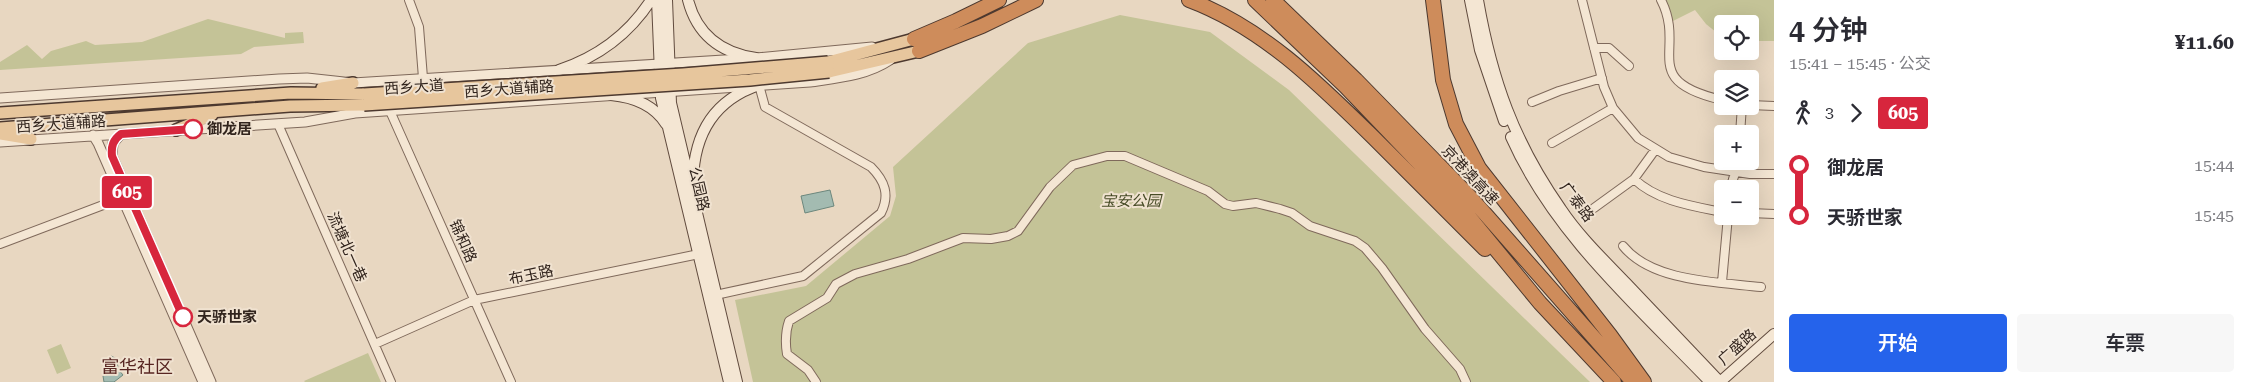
<!DOCTYPE html>
<html lang="zh">
<head>
<meta charset="utf-8">
<style>
  body { margin:0; font-family:"Roboto Serif","Noto Sans SC",serif; background:#f7f7f7; color:#2b2b33; height:100vh; display:flex; flex-direction:column; font-size:19px; white-space:nowrap }
  * { box-sizing:border-box; margin:0 }
  p { font-size:16px; color:#7c7c81 }
  .icon { flex:none; width:28px; height:28px; fill:none; stroke:currentColor; stroke-width:2; stroke-linecap:round; stroke-linejoin:round }
  .map { position:relative; flex:1; overflow:hidden }
  .panel { display:flex; flex-direction:column; background:#fff; width:475px }
  .panel>* { flex:none }
  .badge { padding:0 10px; border-radius:4px; font-size:18px; line-height:32px }
  .controls { position:absolute; left:1714px; top:15px; display:grid; gap:10px }
  .controls a { display:grid; place-items:center; width:45px; height:45px; border-radius:5px; background:#fff; box-shadow:0 5px 20px #0002; font-size:25px }
  .map>.badge { position:absolute; translate:-50% -50%; box-shadow:0 0 0 2px #fff }
  .legs { display:flex; align-items:center; gap:8px; height:55px; padding:0 15px; font-size:16px }
  .legs p { margin-inline-start:auto }
  .summary { display:flex; align-items:center; justify-content:space-between; height:85px; padding:0 15px }
  h1 { font-size:28px; font-weight:600; line-height:38px }
  .primary-button { display:flex; gap:10px; margin-top:auto; padding:10px 15px }
  .primary-button a { flex:1; height:58px; border-radius:5px; background:#2563eb; color:#fff; font-size:20px; font-weight:600; line-height:58px; text-align:center }
  .primary-button a+a { background:#f7f7f7; color:#2b2b33 }
  ul { padding:0 15px; list-style:none }
  li { display:flex; align-items:center; gap:18px; height:50px; font-size:19px }
  li i { display:grid; place-items:center; width:8px; height:100%; margin:0 6px; background:currentColor }
  li i::after { content:''; width:12px; height:12px; margin:-6px; border:4px solid; border-radius:50%; background:#fff }
  li p { margin-inline-start:auto }
  li:first-child i { background:linear-gradient(#0000 50%,currentColor 0) }
  li:last-child i { background:linear-gradient(currentColor 50%,#0000 0) }
  main { display:flex; flex:1; min-height:0 }
  .map>svg:first-child { display:block }
  .green { fill:#c4c397 }
  .water { fill:#a3bbb1; stroke:#6c877d }
  .lines { fill:none; stroke-linecap:round; stroke-linejoin:round }
  .minor-casing { stroke:#7f695b; stroke-width:10 }
  .tertiary-casing { stroke:#7f695b; stroke-width:11 }
  .secondary-casing { stroke:#614b3e; stroke-width:12 }
  .primary-casing { stroke:#4d392f; stroke-width:14 }
  .motorway-casing { stroke:#4d392f; stroke-width:16 }
  .minor { stroke:#f4e6d3; stroke-width:8 }
  .tertiary { stroke:#f4e6d3; stroke-width:9 }
  .secondary { stroke:#f4e6d3; stroke-width:10 }
  .primary { stroke:#e7c69d; stroke-width:11 }
  .motorway { stroke:#ce8c5b; stroke-width:14 }
  .primary-bridge-casing { stroke:#4d392f; stroke-width:14; stroke-linecap:butt }
  .primary-bridge { stroke:#e7c69d; stroke-width:11 }
  .line-1-casing { stroke:#fff; stroke-width:11 }
  .line-1 { stroke:#d7263d; stroke-width:8 }
  .stop-1-dot { fill:#fff; stroke:#d7263d; stroke-width:2.5 }
  .labels { text-anchor:middle; dominant-baseline:central; stroke-width:4; stroke-linejoin:round; paint-order:stroke }
  .street-label { font-size:15px; fill:#31241d; stroke:#f0e2d0 }
  .stop-label { font-size:15px; font-weight:bold; fill:#31241d; stroke:#f0e2d0; text-anchor:start }
  .park-label { font-size:15px; font-style:italic; fill:#464b26; stroke:#f0e2d0 }
  .quarter-label { font-size:18px; fill:#582622; stroke:#f0e2d0 }
</style>
</head>
<body>
<main>
<div class="map">
<svg width="1774" height="382" viewBox="0 0 1774 382">
  <rect width="100%" height="100%" fill="#e8d7c1"/>
  <path class="green" d="M1666,0H1774V41H1750V24H1722V37L1706,24L1695,10L1673,21Z
    M1120,15L1210,32L1289,90L1590,382H753L735,300L806,286L890,216L896,196L893,167L1028,43Z
    M208,19L285,38V33L303,32L304,43L254,47L241,54L0,70V62L27,45L42,59L51,51L86,41L95,45L142,42Z
    M61,344L71,368L57,374L47,350Z
    M368,353L381,382H305L304,381Z"/>
  <path class="water" d="M830,190L834,206L805,213L801,196Z
    M111,356L117,359L118,369L123,375L114,382H104L103,376L107,370L105,361Z"/>
  <g class="lines">
    <g class="minor-casing">
      <path id="minor" d="M409,0L419,27L423,78
        M1582,0L1604,87L1613,108L1638,138L1669,157L1704,167L1750,174H1774
        M1661,0C1687,50 1637,80 1722,100
        M1594,48H1609L1629,66
        M1532,102L1559,91L1602,78
        M1750,105L1774,106
        M390,111L511,382
        M278,124L391,382
        M1740,134L1742,106
        M1552,143L1613,108
        M1634,179C1657,201 1692,206 1722,212
        M1731,189C1732,177 1737,172 1738,161
        M1594,208L1634,179L1655,150
        M1750,213L1774,214
        M0,244L127,196
        M1623,246C1652,282 1718,282 1761,287
        M1722,282L1728,216
        M711,296L803,276L881,213C890,195 885,181 871,167L765,107L759,85
        M375,344L474,300L699,254
        M816,382L808,370L787,354C785,342 785,333 789,321L827,298L836,284L855,274L908,259L963,238L991,239L1008,236L1018,231L1050,187L1073,165L1107,156H1125L1208,191L1225,204L1233,206L1256,203L1280,209L1292,213L1310,226L1355,241L1365,248L1382,268L1425,329L1460,369L1466,382"/>
    </g>
    <g class="tertiary-casing">
      <path id="tertiary" d="M0,98L279,79L307,78L353,83L756,58L872,47
        M121,134L113,143L112,156L211,382
        M93,135L98,143L203,382
        M0,142L305,122L355,113L810,82C837,78 866,76 890,60"/>
    </g>
    <g class="secondary-casing">
      <path id="secondary" d="M657,0L661,98L729,382
        M667,0L671,103L737,382
        M688,0C697,35 721,53 756,58
        M1470,0L1480,50L1504,121
        M1478,0C1492,80 1514,142 1561,209C1579,236 1604,260 1626,283C1657,316 1689,349 1720,382
        M559,70C598,57 629,34 651,0
        M611,95C633,97 654,105 666,124
        M1511,137C1554,234 1638,307 1710,382
        M693,181C694,134 714,100 759,85
        M1720,382L1774,334"/>
    </g>
    <g class="primary-casing">
      <path id="primary" d="M828,62L914,39
        M829,72L919,51
        M322,88L353,83
        M0,113L291,93L364,94
        M0,128L290,106L364,105
        M176,130L212,115
        M0,134L31,139"/>
    </g>
    <g class="motorway-casing">
      <path id="motorway" d="M1189,0C1264,28 1321,86 1377,141C1413,177 1449,213 1485,249
        M1255,0L1345,86L1461,207L1540,303L1614,382
        M1273,0L1356,80L1472,199L1633,382
        M1433,0L1443,80L1456,124L1479,168L1610,335L1644,382
        M914,39L956,21L999,0
        M919,51L982,26L1036,0"/>
    </g>
    <use href="#minor" class="minor"/>
    <use href="#tertiary" class="tertiary"/>
    <use href="#secondary" class="secondary"/>
    <use href="#primary" class="primary"/>
    <use href="#motorway" class="motorway"/>
    <g class="primary-bridge-casing">
      <path id="primary-bridge" d="M364,94L683,74L828,62
        M364,105L750,80L829,72"/>
    </g>
    <use href="#primary-bridge" class="primary-bridge"/>
  </g>
  <g class="lines">
    <g class="line-1-casing">
      <path id="line-1" d="M183,317L112,156C111,146 113,140 121,134L193,129"/>
    </g>
    <use href="#line-1" class="line-1"/>
  </g>
  <g class="stop-1-dot">
    <circle cx="193" cy="129" r="9"/>
    <circle cx="183" cy="317" r="9"/>
  </g>
  <g class="labels">
    <g class="street-label">
      <text transform="translate(414 87) rotate(-4)">西乡大道</text>
      <text transform="translate(509 89) rotate(-4)">西乡大道辅路</text>
      <text transform="translate(61 124) rotate(-4)">西乡大道辅路</text>
      <text transform="translate(1470 175) rotate(47)">京港澳高速</text>
      <text transform="translate(699 189) rotate(77)">公园路</text>
      <text transform="translate(1577 202) rotate(53)">广泰路</text>
      <text transform="translate(463 241) rotate(66)">锦和路</text>
      <text transform="translate(347 247) rotate(66)">流塘北一巷</text>
      <text transform="translate(531 275) rotate(-12)">布玉路</text>
      <text transform="translate(1737 347) rotate(-42)">广盛路</text>
    </g>
    <g class="stop-label">
      <text x="207" y="129">御龙居</text>
      <text x="197" y="317">天骄世家</text>
    </g>
    <g class="park-label">
      <text x="1131" y="201">宝安公园</text>
    </g>
    <g class="quarter-label">
      <text x="137" y="366">富华社区</text>
    </g>
  </g>
</svg>
<div class="controls">
<a><svg class="icon" aria-label="locate" viewBox="0 0 24 24"><circle cx="12" cy="12" r="6"/><path d="M12 2v4M12 18v4M2 12h4M18 12h4"/></svg></a>
<a><svg class="icon" aria-label="layers" viewBox="0 0 24 24"><path d="M12 4l9 5-9 5-9-5zM3 14l9 5 9-5"/></svg></a>
<a>+</a>
<a>−</a>
</div>
<b class="badge" style="left:127px;top:192px;background:#d7263d;color:#fff">605</b>
</div>
<section class="panel">
<div class="summary"><div><h1>4 分钟</h1><p>15:41 – 15:45 · 公交</p></div><b>¥11.60</b></div>
<div class="legs"><svg class="icon" aria-label="walk" viewBox="0 0 24 24"><circle cx="13" cy="4" r="2"/><path d="M13 8l-2 6 4 7M11 14l-3 7M7 12l3-4h3l4 4"/></svg>3<svg class="icon" aria-label="forward" viewBox="0 0 24 24"><path d="M9 5l7 7-7 7"/></svg><b class="badge" style="background:#d7263d;color:#fff">605</b></div>
<ul>
<li><i style="color:#d7263d"></i><b>御龙居</b><p>15:44</p></li>
<li><i style="color:#d7263d"></i><b>天骄世家</b><p>15:45</p></li>
</ul>
<div class="primary-button"><a>开始</a><a>车票</a></div>
</section>
</main>
</body>
</html>
